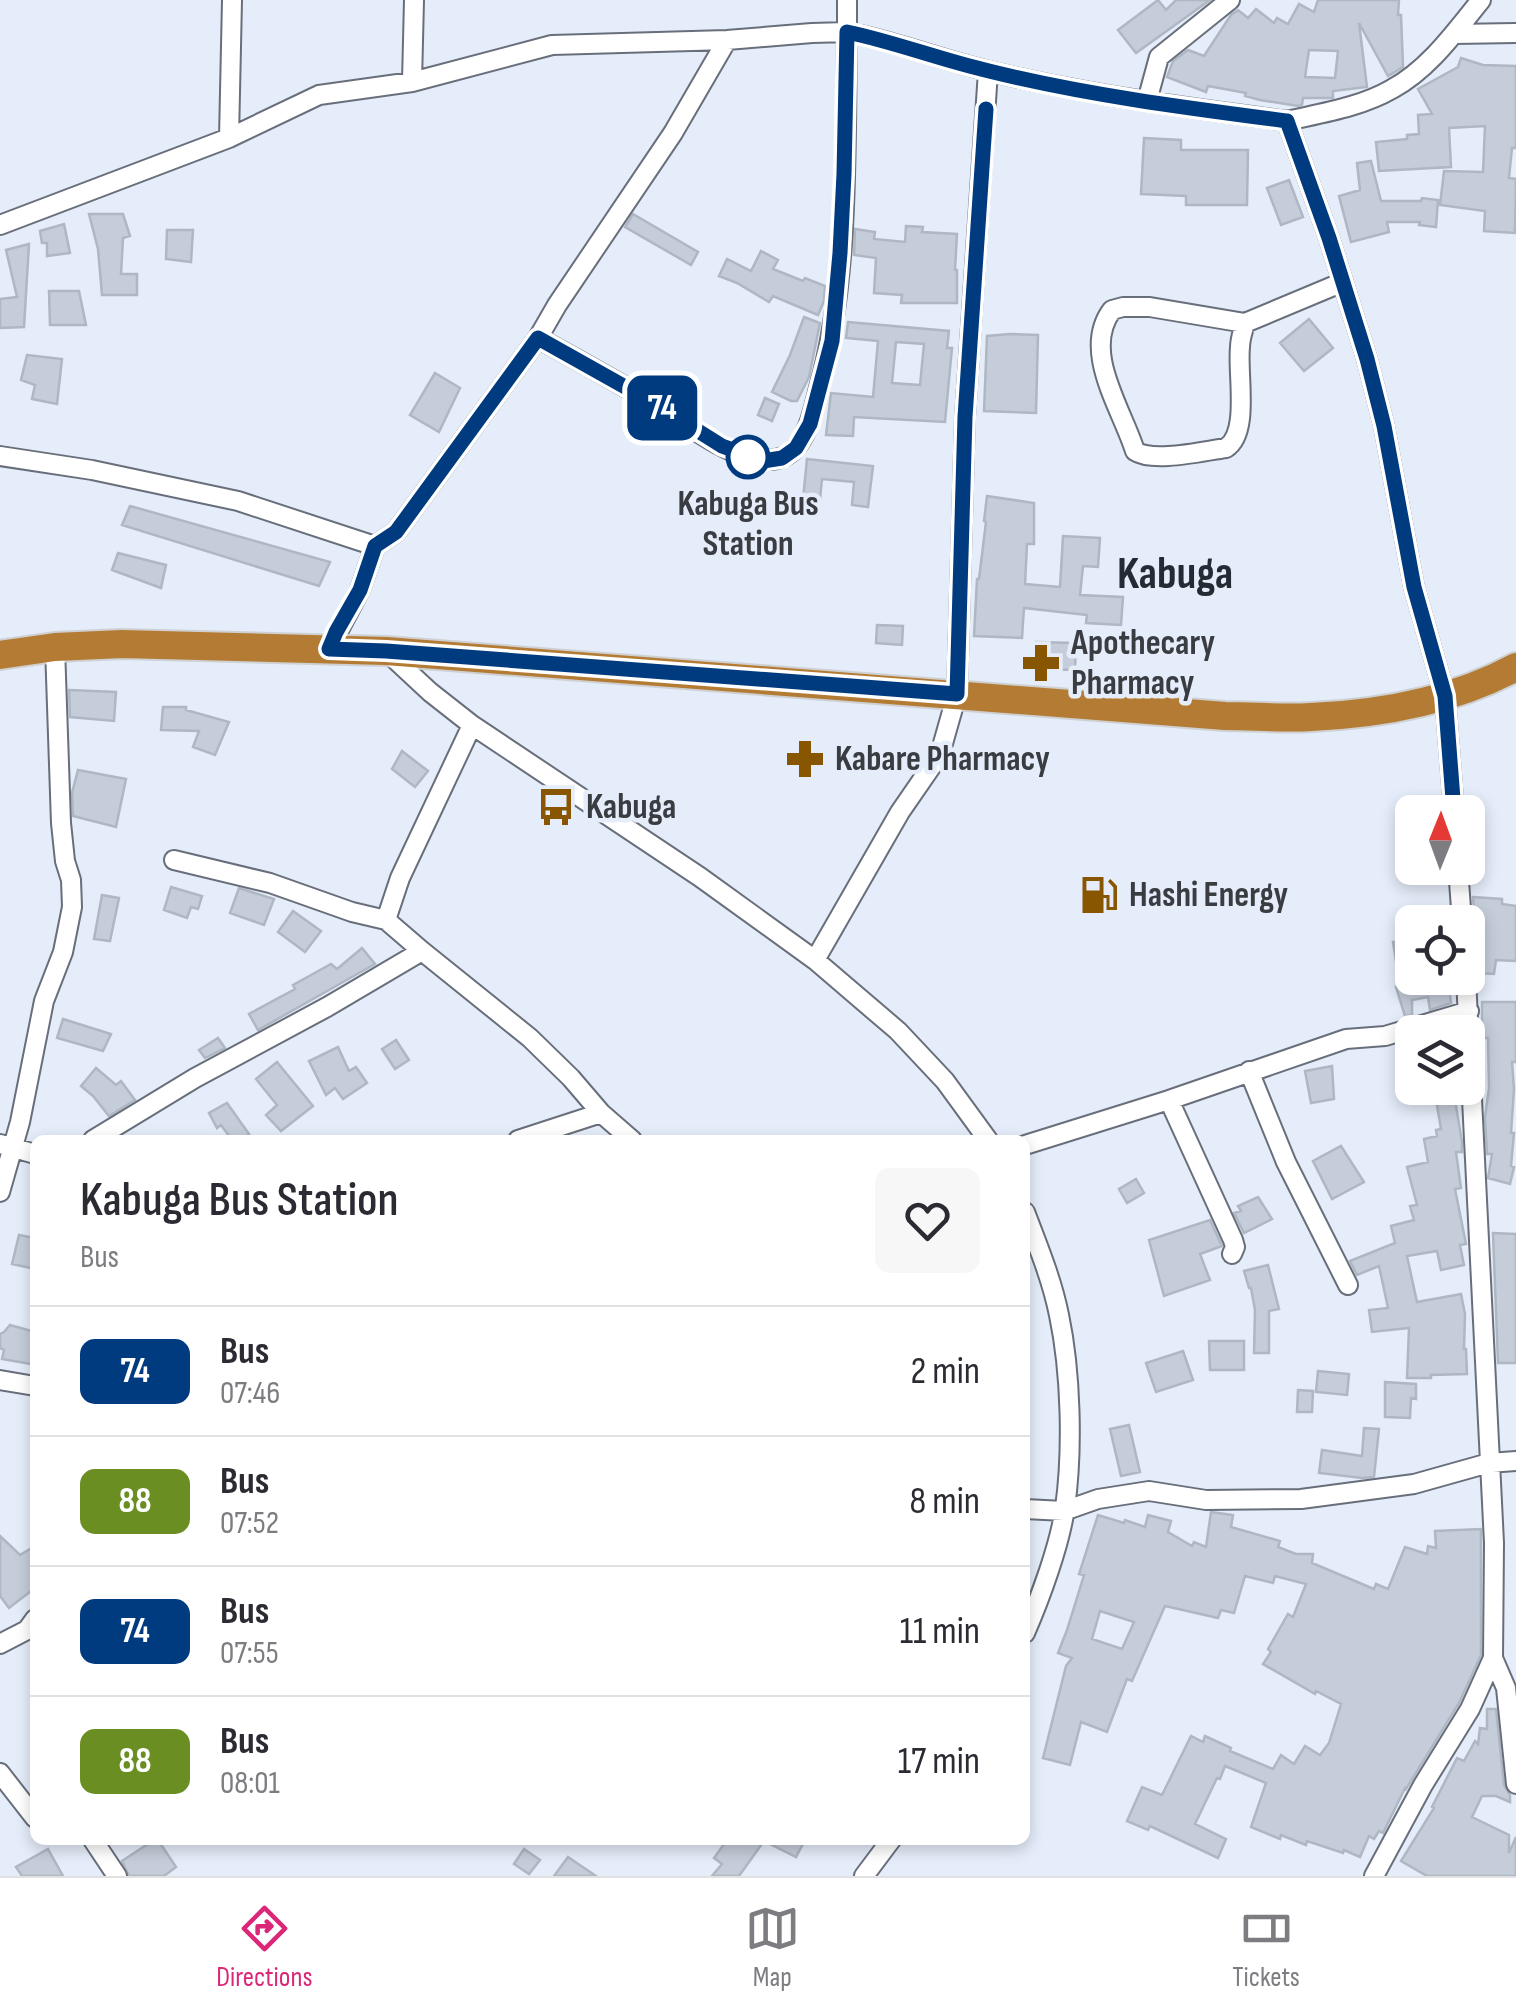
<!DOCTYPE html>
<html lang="en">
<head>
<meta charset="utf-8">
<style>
  body { margin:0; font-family:"Sofia Sans Condensed",sans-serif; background:#f7f7f7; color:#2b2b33; height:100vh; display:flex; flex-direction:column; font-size:38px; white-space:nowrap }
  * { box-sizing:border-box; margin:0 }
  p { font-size:32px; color:#7c7c81 }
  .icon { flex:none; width:55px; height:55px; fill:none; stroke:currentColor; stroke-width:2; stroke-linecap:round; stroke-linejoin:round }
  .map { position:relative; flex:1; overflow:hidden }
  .details { position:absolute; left:30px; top:1135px; width:1000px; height:710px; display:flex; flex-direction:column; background:#fff; border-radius:15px; box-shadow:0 5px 15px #0003 }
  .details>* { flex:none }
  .badge { padding:0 20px; border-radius:15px; font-size:35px; line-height:65px }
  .needle { width:65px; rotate:1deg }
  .fabs { position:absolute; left:1395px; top:795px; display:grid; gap:20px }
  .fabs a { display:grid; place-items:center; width:90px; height:90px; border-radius:15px; background:#fff; box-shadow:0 5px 15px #0003; font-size:50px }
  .map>.badge { position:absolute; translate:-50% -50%; box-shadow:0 0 0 5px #fff }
  .round { display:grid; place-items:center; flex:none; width:105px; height:105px; border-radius:15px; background:#f7f7f7 }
  .overview { display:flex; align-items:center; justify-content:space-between; height:170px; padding:0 50px }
  h1 { font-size:48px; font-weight:600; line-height:75px }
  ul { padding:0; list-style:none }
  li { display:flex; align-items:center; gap:30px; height:130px; padding:0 50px; border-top:2px solid #e1e1e2 }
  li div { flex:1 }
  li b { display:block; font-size:38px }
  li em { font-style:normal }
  li .badge { min-width:110px; font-weight:700; text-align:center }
  .dock { display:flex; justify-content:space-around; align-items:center; height:140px; border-top:2px solid #e1e1e2; background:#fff; font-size:28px; color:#7c7c81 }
  .dock a { display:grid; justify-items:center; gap:5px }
  .dock .on { color:#db2777 }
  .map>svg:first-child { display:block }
  .building { fill:#c5cdda; stroke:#afb7c3; stroke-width:2.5; fill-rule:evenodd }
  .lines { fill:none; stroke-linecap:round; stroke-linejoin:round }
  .minor-casing { stroke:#686f7b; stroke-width:22 }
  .highway-casing { stroke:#cfd0d1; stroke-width:32 }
  .minor { stroke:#fff; stroke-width:18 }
  .highway { stroke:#b37b33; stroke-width:28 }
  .line-casing { stroke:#fff; stroke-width:22 }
  .line { stroke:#003b80; stroke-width:15 }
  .stop-dot { fill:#fff; stroke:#003b80; stroke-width:5 }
  .labels { text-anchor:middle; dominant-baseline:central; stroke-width:9; stroke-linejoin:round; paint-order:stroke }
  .stop-label { font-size:35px; font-weight:bold; fill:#393c41; stroke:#e5edfa }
  .poi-label { font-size:35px; font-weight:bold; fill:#393c41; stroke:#e5edfa; text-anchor:start }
  .district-label { font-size:45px; font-weight:bold; fill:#242b34; stroke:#e5edfa }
</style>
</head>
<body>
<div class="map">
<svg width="1516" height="1876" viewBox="0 0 1516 1876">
  <rect width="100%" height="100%" fill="#e5edfa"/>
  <path class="building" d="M1158,0L1166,10L1176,0H1210L1136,53L1118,30Z
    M1318,0H1399L1398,15H1401L1403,67L1388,76L1359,23L1367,87L1333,91V98H1303L1302,105L1298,106L1260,100L1245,96L1246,93L1208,86L1206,92L1167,77L1173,61L1188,50L1204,56L1231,15L1238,10L1248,18L1256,9L1274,23L1277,18L1288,24L1299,4L1314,12ZM1309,50L1338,51L1335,78L1305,77Z
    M1461,58L1483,65L1516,66V148H1512L1509,178L1516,179L1515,233L1484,231L1485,211L1440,205L1444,171L1483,172L1485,126L1449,128L1451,167L1379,171L1376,142L1407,139V135L1419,134L1418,115L1432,114L1418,89L1458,67Z
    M1144,138L1181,140V150H1248L1247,205H1186V196L1141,194Z
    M1371,161L1381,201H1421L1422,198L1438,200L1436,227L1419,225L1420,222H1387L1389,232L1351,242L1339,196L1360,190L1357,163Z
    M1289,180L1303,217L1281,225L1267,188Z
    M89,214H123L130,236L123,238L121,274H137V295H102L98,249Z
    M633,214L698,252L691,265L625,227Z
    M64,224L70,253L47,256V243H42L40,231Z
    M906,226L923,227L922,232L957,234L955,270H957V303H901L902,295L874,293L876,258L854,255L855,229L875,232L874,239L905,242Z
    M167,230H193L191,262L166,259Z
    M29,244L24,327L0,328V299L17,297L6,250Z
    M761,251L778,260L773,269L803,281L805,278L825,286L824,301L818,315L773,296L769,302L737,283L719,276L727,259L751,271Z
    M49,291H79L86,325H50Z
    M804,317L820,323L809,377L797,401H791L772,392L790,355Z
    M1309,319L1333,348L1304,371L1280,343Z
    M848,322L949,331L947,348H952L945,422L854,417L853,436L826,435L831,393L873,397L878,341L846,338ZM896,342L924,344L920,385L892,383Z
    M1010,334L1038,335L1036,413L984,411L987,336Z
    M27,355L62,359L57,404L32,399L35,385L21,380Z
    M435,373L460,388L439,432L410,415Z
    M765,398L779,404L772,421L758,415Z
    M807,459L873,466L868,507L852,505L854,482L822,479L820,500L803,499Z
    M987,496L1034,503V544H1027L1025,584L1060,587L1063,536L1100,538L1098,567L1083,566L1080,595L1123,597L1121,625L1086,623L1087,615L1024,608L1022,638L974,636L977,579H979L986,522L984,521Z
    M130,506L330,562L319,586L122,525Z
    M118,553L166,565L161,588L112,570Z
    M877,625L903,626L902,645L876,643Z
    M1036,642L1076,643L1075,670L1035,669Z
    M69,690L116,692L114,721L70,717Z
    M163,707H186V710L229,722L215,755L193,747L199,731L161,730Z
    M402,751L428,771L415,787L392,769Z
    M78,770L126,779L116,827L73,816L72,793Z
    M171,887L202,896L198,909L191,907L187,918L164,910Z
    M239,888L274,899L264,925L230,913Z
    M102,895L119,898L110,941L94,939Z
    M1473,897L1502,899V904L1516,906V961L1496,960L1494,974L1477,973L1476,970L1477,955H1474L1475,925Z
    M293,911L321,931L305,952L278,932Z
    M1412,939V978H1420L1421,980L1448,978L1451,1003L1430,1010L1428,997L1412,1000V1015L1405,1016L1396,987H1400L1393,942Z
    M362,948L375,964L258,1030L249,1014L295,989L293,985L331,964L337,969Z
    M1482,1002H1516V1062H1512L1514,1089L1511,1133H1514L1511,1166L1514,1167L1510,1184L1488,1178L1492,1154H1487L1485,1117L1489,1088L1488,1038H1482Z
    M63,1019L111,1034L103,1051L57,1038Z
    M218,1038L225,1048L205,1058L199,1050Z
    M396,1040L409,1060L395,1069L382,1049Z
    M338,1047L349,1071L356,1067L367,1083L343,1099L335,1088L326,1095L309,1061Z
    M277,1062L313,1106L281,1131L266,1115L277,1105L256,1079Z
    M1332,1066L1334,1099L1311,1103L1305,1071Z
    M96,1068L116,1085L121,1081L135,1100L109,1116L93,1096L81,1086Z
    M1434,1088H1453L1462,1142V1152H1456L1461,1188L1455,1189L1466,1244L1460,1245L1464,1265L1441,1270L1437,1251L1407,1256L1417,1302L1461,1294L1465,1314L1464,1349H1466L1467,1374L1431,1375V1378H1407L1409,1328L1372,1332L1369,1310L1388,1308L1379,1266L1357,1275L1350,1261L1395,1243L1391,1226L1414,1220L1410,1206L1417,1205L1407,1167L1428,1162L1424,1139L1437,1136L1436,1130L1441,1129Z
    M227,1103L249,1134L241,1140H232L221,1125L217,1128L209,1113Z
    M1341,1146L1364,1182L1332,1199L1313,1161Z
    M1136,1179L1144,1193L1127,1203L1119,1189Z
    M1258,1197L1272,1219L1244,1233L1234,1213L1241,1211L1238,1206Z
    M1210,1220L1222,1246L1200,1254L1210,1280L1164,1296L1149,1240Z
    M1493,1233L1516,1234V1363H1498Z
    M19,1235L35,1238V1269L12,1264Z
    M1268,1265L1279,1309L1269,1311V1353H1254L1255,1310L1251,1288H1249L1244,1271Z
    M10,1325L35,1332V1356L32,1355L31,1364L2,1359L4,1350L0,1348V1334L4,1332Z
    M1209,1341H1244V1370H1210Z
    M1183,1351L1193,1380L1156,1392L1146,1363Z
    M1318,1371L1349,1374L1347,1395L1316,1392Z
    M1385,1382L1416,1384V1399L1411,1398L1410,1418L1385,1417Z
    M1298,1390L1313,1391L1312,1412H1297Z
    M1129,1425L1140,1472L1121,1476L1110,1429Z
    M1364,1428L1379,1429L1374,1477L1362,1478L1319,1473L1322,1450L1362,1456Z
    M1211,1512L1233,1515L1231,1527L1280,1541L1278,1547L1296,1554H1313L1312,1563L1374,1589L1376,1584L1388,1589L1405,1547L1427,1554L1428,1546L1436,1548L1435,1531L1481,1529V1655L1459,1703L1406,1789L1405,1788L1383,1833L1379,1831L1374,1839L1369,1836L1360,1857L1344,1850L1343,1853L1307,1841L1306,1845L1281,1835L1280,1839L1251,1827L1266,1783L1225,1766L1220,1779L1217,1778L1195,1824L1226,1839L1218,1858L1150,1826L1148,1830L1127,1821L1142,1787L1162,1795L1191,1736L1203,1742L1205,1736L1231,1748L1230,1751L1273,1769L1281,1755L1294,1764L1305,1746L1320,1755L1329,1743L1341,1704L1316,1691L1315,1694L1263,1664L1271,1652L1268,1649L1288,1614L1293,1617L1306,1584L1275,1576L1273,1583L1245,1576L1234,1613L1221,1610L1218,1618L1165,1606L1132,1681L1127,1679L1107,1732L1081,1722L1070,1765L1043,1758L1066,1666L1072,1658L1058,1653L1067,1630L1084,1575L1079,1574L1098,1515L1124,1523L1125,1520L1145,1527L1148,1515L1171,1521L1168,1532L1192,1546L1194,1542L1206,1547ZM1100,1611L1134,1622L1122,1649L1092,1639Z
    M0,1536L20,1555L35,1546V1588L9,1608L0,1596Z
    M1487,1709H1496L1504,1785L1510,1795V1802L1496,1796H1482L1472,1817L1509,1835V1853L1516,1837V1876H1427L1401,1861L1434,1808L1432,1807L1457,1758L1464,1761L1475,1741L1478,1744L1480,1728L1487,1729Z
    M154,1840H158L176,1867L164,1876H129L122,1861Z
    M727,1840H805L796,1857L764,1841L739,1876H712L722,1864L714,1858Z
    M48,1849L63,1876H22L16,1867Z
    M524,1849L540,1860L529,1874L514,1864Z
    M568,1857L596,1876H554Z"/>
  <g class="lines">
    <g class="minor-casing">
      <path id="minor" d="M847,0V32C895,41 941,60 989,71C1086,95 1187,107 1287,121L1329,238L1367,359L1384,426L1414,587L1445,696L1454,812
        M1454,34L1516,33
        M412,82L414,0
        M1147,101L1159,57L1230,0
        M1287,121C1322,113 1361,107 1392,89C1429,69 1455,32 1481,0
        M229,138L232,0
        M0,225L229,138L319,95L412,82L552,45L727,40L812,33L847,32C845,148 850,277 819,388C814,408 810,428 798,445C791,455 778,461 765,460C730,460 681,419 651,402C614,380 576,359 538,338
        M1245,323C1243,331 1240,339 1240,347C1237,374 1250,433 1226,448C1203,451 1153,463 1135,451C1122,409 1081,351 1112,310L1123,307H1150L1245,323L1343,282
        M0,456L92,470L238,501L375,546
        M329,649L360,590L375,546L396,532L538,338L557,305L673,133L727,40
        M386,651L430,692L472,725L700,877L815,960L898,1031L945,1081L988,1140
        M174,860L270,883L352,912L386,920
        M1458,868L1462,922
        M422,951L386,920L400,878L472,725
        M815,960L900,812L940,754L957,694L965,417L988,71
        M1249,1071L1286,1162L1348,1285
        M1169,1100L1233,1240L1235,1247L1232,1254
        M93,1140L195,1078L327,1007L422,951L530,1038L571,1078L601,1113L632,1140
        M518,1140L601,1113
        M0,1144L35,1154
        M1025,1145L1169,1100L1346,1039L1385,1036L1469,1011
        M0,1192L20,1122L44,1001L63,952L72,907L71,880L65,861L61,823L55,647
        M1025,1212C1038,1246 1052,1280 1059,1315C1071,1372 1073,1450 1065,1508C1060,1544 1040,1599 1025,1633
        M0,1380L35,1386
        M1025,1509L1064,1511L1098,1499L1149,1491L1206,1500L1301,1499L1414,1484L1489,1463L1516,1461
        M0,1644L27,1630L35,1619
        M1493,1658L1506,1688L1516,1784
        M0,1773L35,1818
        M93,1840L117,1876
        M864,1876L891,1840
        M1374,1876L1423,1785L1470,1709L1493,1658L1494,1543L1466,978"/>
    </g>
    <g class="highway-casing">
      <path id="highway" d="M0,655L55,647L122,644L386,651L1225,716C1254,716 1283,719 1311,717C1380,714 1455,700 1516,667"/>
    </g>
    <use href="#minor" class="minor"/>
    <use href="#highway" class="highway"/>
  </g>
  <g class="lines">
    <g class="line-casing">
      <path id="line" d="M986,109L965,417L957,694L386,651L329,649L336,632L360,590L375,546L396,532L538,338L652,402L722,446L763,461L782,458L796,448L810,424L832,341L840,253L844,174L847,32C895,42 941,60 989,71C1086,95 1187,108 1287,121L1329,238L1367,359L1384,426L1414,587L1445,696L1454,812"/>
    </g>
    <use href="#line" class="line"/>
  </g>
  <defs>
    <g id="pharmacy-bare" transform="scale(3)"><path d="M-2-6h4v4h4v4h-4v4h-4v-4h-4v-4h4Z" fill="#850" stroke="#e5edfa" stroke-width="2.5" paint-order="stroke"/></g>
    <g id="bus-bare" transform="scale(3)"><path d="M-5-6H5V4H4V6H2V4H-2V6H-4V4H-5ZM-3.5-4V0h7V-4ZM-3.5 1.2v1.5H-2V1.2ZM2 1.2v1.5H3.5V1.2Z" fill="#850" stroke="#e5edfa" stroke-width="2.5" paint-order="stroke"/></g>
    <g id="fuel-bare" transform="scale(3)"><path d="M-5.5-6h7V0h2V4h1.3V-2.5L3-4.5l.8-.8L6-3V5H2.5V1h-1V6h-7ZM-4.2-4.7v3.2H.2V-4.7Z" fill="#850" stroke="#e5edfa" stroke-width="2.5" paint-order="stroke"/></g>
  </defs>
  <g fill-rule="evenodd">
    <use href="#pharmacy-bare" x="1041" y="663"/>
    <use href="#pharmacy-bare" x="805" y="759"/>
    <use href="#bus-bare" x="556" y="807"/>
    <use href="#fuel-bare" x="1099" y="895"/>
  </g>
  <circle class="stop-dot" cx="748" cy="457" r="20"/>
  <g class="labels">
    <g class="stop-label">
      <text x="748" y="504">Kabuga Bus<tspan x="748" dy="40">Station</tspan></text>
    </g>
    <g class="poi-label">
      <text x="1071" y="643">Apothecary<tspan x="1071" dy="40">Pharmacy</tspan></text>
      <text x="835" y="759">Kabare Pharmacy</text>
      <text x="586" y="807">Kabuga</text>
      <text x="1129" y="895">Hashi Energy</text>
    </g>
    <g class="district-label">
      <text x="1175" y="574">Kabuga</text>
    </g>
  </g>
</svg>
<div class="fabs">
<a><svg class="needle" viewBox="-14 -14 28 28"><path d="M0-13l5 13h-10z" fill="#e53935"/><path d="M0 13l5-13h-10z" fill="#7c7c81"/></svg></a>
<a><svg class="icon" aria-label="locate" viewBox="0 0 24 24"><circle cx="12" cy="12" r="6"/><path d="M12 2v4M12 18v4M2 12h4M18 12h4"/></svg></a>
<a><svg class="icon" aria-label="layers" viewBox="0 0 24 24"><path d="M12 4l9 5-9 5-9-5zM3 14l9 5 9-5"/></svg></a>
</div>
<b class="badge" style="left:662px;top:408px;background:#003b80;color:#fff">74</b>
<section class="details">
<div class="overview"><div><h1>Kabuga Bus Station</h1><p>Bus</p></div><a class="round"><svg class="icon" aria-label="heart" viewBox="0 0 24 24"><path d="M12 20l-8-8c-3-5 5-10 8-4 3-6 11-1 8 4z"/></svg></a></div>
<ul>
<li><span class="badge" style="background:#003b80;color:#fff">74</span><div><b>Bus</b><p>07:46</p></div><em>2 min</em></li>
<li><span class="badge" style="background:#6b8e23;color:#fff">88</span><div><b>Bus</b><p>07:52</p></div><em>8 min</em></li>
<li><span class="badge" style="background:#003b80;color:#fff">74</span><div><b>Bus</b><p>07:55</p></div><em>11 min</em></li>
<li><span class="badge" style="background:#6b8e23;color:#fff">88</span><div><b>Bus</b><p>08:01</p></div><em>17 min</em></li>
</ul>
</section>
</div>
<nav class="dock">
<a class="on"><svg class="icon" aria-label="directions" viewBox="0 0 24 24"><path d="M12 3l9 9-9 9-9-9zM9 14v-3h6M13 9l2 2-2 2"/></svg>Directions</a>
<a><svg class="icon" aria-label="map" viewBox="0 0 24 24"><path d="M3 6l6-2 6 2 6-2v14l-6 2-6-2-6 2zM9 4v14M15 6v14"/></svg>Map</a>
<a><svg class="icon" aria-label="tickets" viewBox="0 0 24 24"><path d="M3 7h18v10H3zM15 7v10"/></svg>Tickets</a>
</nav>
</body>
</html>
